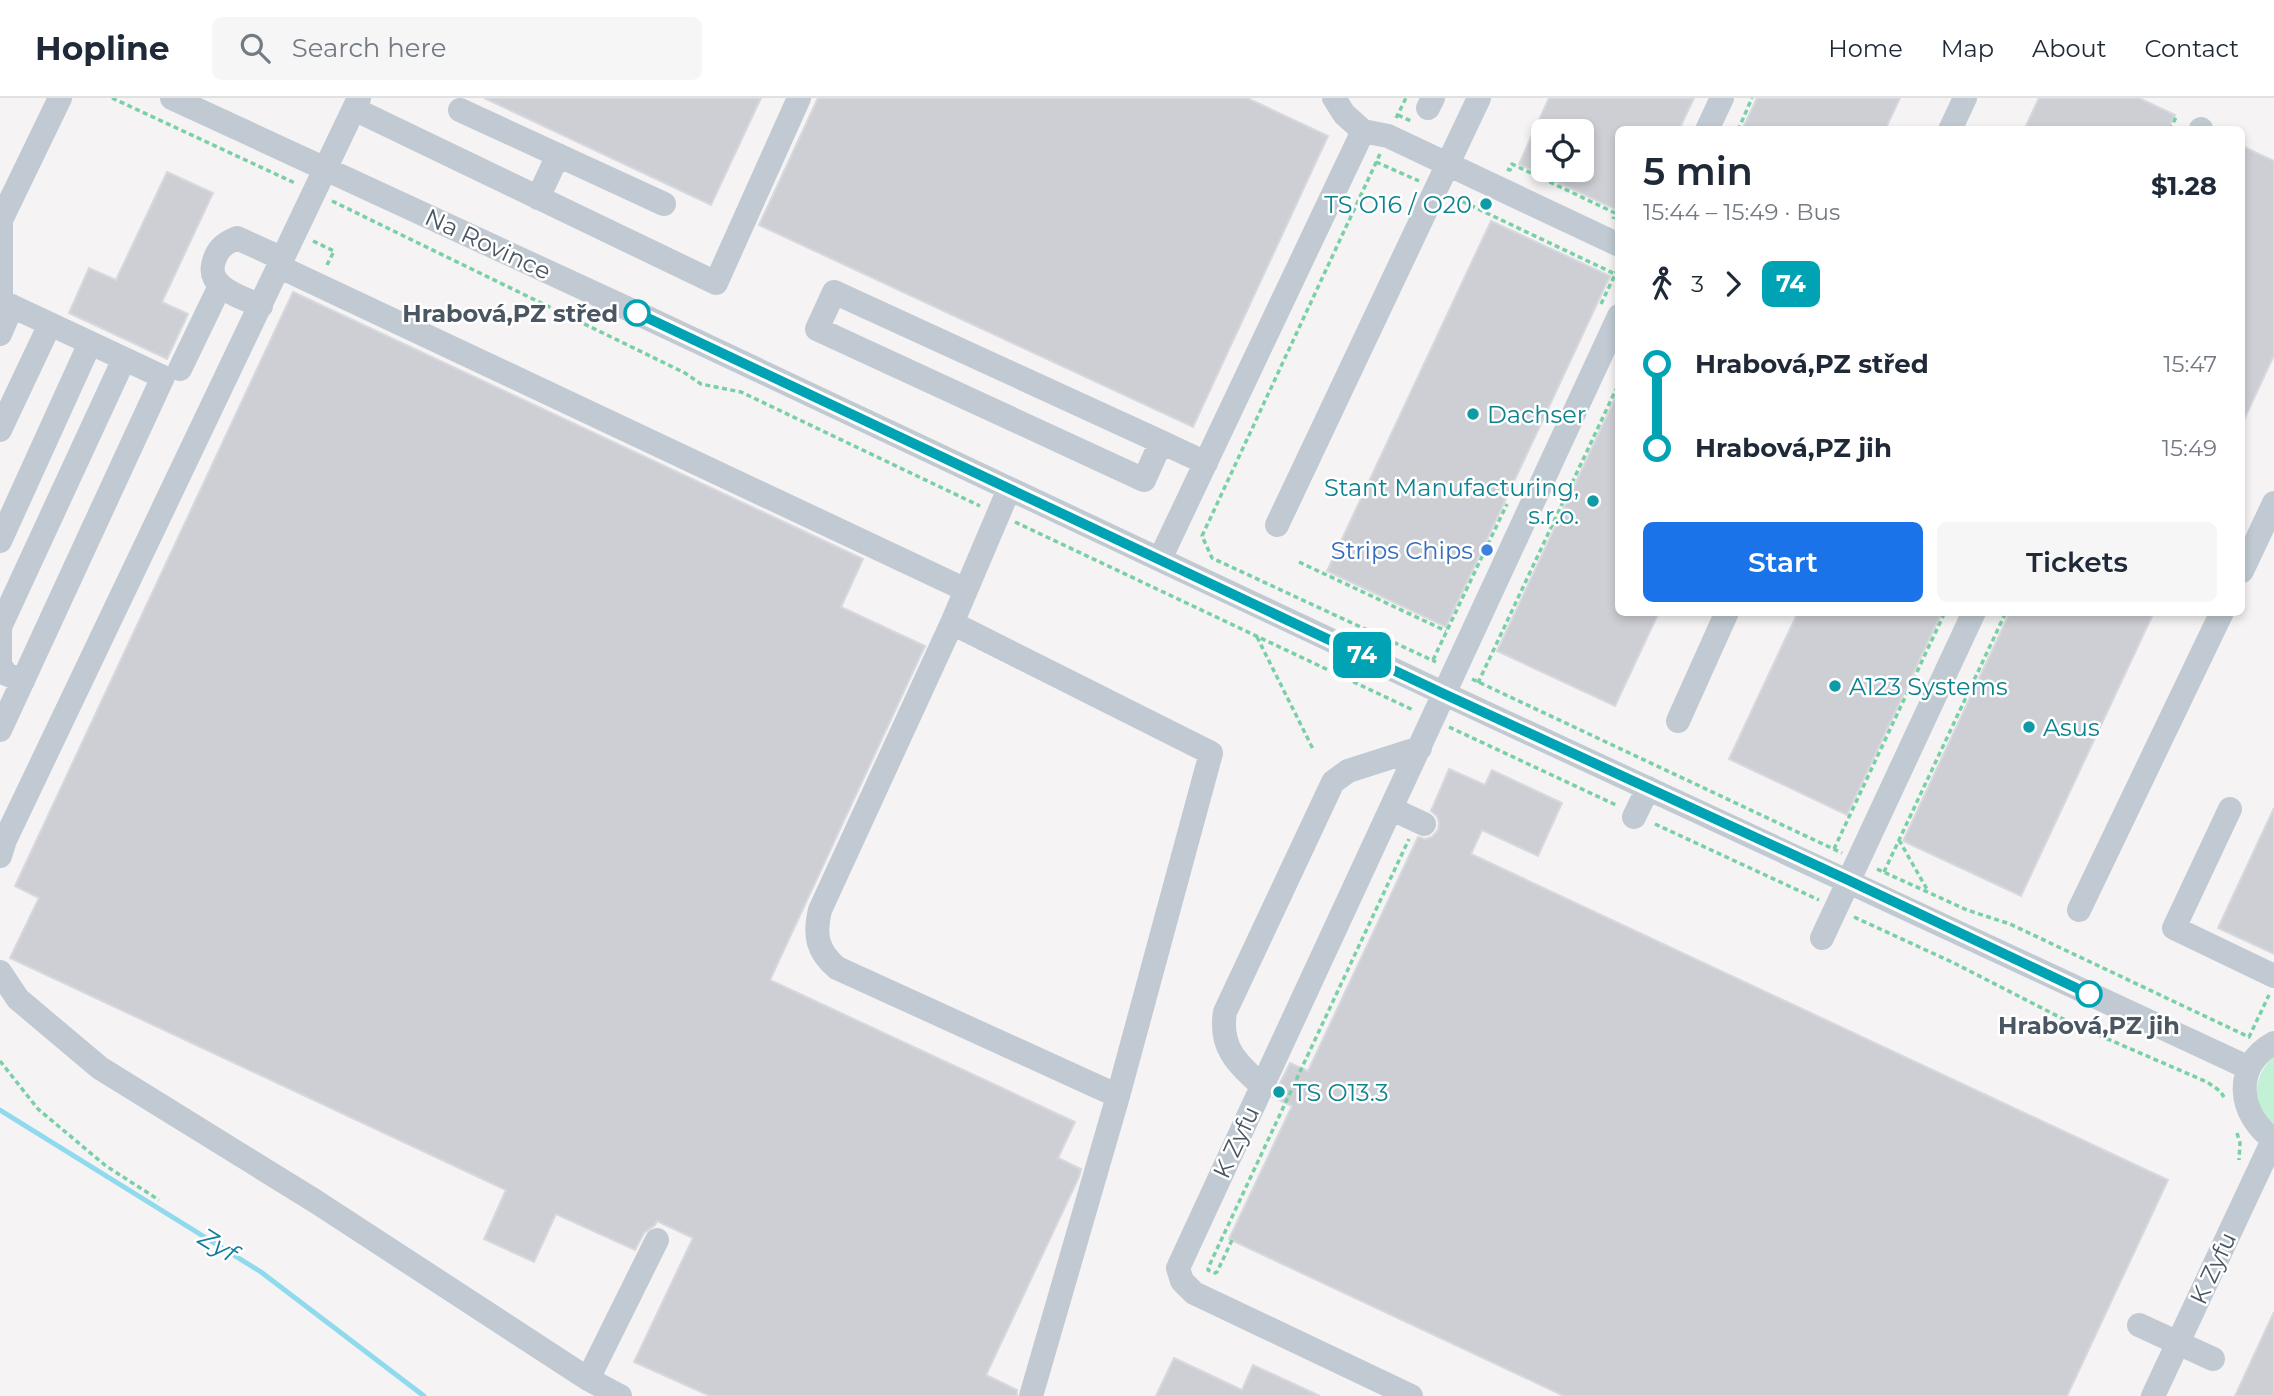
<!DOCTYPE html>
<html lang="en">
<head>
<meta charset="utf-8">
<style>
  body { margin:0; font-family:Montserrat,sans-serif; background:#f6f6f7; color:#1f2937; height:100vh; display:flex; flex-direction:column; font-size:26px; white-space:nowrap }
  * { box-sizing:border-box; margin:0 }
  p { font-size:23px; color:#747a83 }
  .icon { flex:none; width:38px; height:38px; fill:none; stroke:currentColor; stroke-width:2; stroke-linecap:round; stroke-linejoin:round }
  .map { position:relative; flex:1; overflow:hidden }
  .sheet { position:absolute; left:1615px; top:28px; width:630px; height:490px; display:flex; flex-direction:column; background:#fff; border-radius:10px; box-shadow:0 4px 10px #0003 }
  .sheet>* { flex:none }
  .badge { padding:0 14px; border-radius:10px; font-size:24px; line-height:46px }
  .buttons { position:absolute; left:1531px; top:21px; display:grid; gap:14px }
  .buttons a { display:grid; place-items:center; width:63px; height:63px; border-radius:10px; background:#fff; box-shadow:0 4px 10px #0003; font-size:35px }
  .map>.badge { position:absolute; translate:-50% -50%; box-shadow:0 0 0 4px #fff }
  .legs { display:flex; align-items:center; gap:10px; height:77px; padding:0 28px; font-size:23px }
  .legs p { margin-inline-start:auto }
  .head { display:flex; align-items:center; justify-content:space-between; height:119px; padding:0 28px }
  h1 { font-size:38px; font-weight:600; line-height:52px }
  .cta { display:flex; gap:14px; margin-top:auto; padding:14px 28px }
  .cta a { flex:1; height:80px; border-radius:10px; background:#1a73e8; color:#fff; font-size:28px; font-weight:600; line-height:80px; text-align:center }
  .cta a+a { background:#f6f6f7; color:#1f2937 }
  ul { padding:0 28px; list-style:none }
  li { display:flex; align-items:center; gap:24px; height:84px; font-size:26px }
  li i { display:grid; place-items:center; width:10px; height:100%; margin:0 9px; background:currentColor }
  li i::after { content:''; width:18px; height:18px; margin:-9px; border:5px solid; border-radius:50%; background:#fff }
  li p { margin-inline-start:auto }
  li:first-child i { background:linear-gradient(#0000 50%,currentColor 0) }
  li:last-child i { background:linear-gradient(currentColor 50%,#0000 0) }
  header { display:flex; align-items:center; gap:42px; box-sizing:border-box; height:98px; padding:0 35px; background:#fff; border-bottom:2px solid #e0e1e3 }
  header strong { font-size:33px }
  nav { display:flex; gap:38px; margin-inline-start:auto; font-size:24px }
  .search { width:490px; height:63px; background:#f6f6f7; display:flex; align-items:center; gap:18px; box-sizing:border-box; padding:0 24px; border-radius:10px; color:#747a83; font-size:26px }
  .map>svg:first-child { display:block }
  .green { fill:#c3f1d5 }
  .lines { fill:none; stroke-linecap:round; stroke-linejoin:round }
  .stream { stroke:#90daee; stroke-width:5 }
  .building { fill:#cdcfd5; stroke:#d7d9de; stroke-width:2; fill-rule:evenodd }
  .path { stroke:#7ad0a6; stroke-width:3.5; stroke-dasharray:5 3.5; stroke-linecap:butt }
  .minor { stroke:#c1cad2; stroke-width:24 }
  .line-1-casing { stroke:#fff; stroke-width:16 }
  .line-1 { stroke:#00a3b4; stroke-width:10 }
  .culture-dot { fill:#0f9aa8; stroke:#fff; stroke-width:2.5 }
  .stop-1-dot { fill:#fff; stroke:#00a3b4; stroke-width:3.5 }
  .shop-dot { fill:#3f7fe0; stroke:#fff; stroke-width:2.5 }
  .labels { text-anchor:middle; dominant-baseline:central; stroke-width:5; stroke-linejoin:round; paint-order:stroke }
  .culture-label { font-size:24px; fill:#0d838f; stroke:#fff; text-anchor:start }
  .street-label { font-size:24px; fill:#4a5661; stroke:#fff }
  .stop-label { font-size:24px; font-weight:bold; fill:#4a5661; stroke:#fff; text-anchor:end }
  .shop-label { font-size:24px; fill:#366cbe; stroke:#fff; text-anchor:end }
  .water-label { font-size:26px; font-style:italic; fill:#0c7c9b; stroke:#fff }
</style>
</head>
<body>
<header>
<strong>Hopline</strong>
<div class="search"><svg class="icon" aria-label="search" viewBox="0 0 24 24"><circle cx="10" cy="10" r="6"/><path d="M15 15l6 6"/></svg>Search here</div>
<nav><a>Home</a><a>Map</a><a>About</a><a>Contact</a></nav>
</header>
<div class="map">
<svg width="2274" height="1298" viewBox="0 0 2274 1298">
  <rect width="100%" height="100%" fill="#f5f3f3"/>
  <path class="green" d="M2274,959V1028C2250,1010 2252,977 2274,959Z"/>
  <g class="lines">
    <path class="stream" d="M0,1012L261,1174L424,1298"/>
  </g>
  <path class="building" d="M484,0H761L711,107Z
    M818,0H1247L1328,38L1193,329L759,127Z
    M1549,0H1694L1679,32H1619V113L1519,66ZM1544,33H1582V72H1544Z
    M1757,0H1900L1885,32H1742Z
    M2039,0H2139L2175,17L2168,32H2024Z
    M2242,48L2274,63V257L2242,326Z
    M167,74L213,95L162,204L188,216L167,261L69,215L89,170L116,182Z
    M1491,123L1610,178L1446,529L1327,473Z
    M293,194L863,461L841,509L925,548L770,882L1075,1024L1058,1060L1081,1071L1079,1079L986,1277L1017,1292V1298H710L634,1264L693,1140L657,1123L655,1127L644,1135L635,1152L556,1116L534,1164L484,1141L506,1092L10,860L39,800L15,788Z
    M1619,292V514H1659L1615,608L1497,553Z
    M1798,514H1942L1847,717L1729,661Z
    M2010,514H2154L2021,798L1903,743Z
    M1449,671L1485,687L1492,672L1562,705L1538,758L1482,732L1471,756L2168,1082L2067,1298H1564L1229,1141L1292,1008L1273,999L1290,965L1308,973L1418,739L1425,741L1432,739L1438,732L1439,725L1437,718L1431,713Z
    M2274,710V856L2218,830Z
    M2274,1214V1298H2235Z
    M1174,1260L1242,1292L1253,1267L1320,1298H1156Z"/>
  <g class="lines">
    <path class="path" d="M112,0L297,86
      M1398,17L1413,24
      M1396,20L1406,0
      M1738,32L1752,0
      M2170,32L2176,19
      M1380,56L1202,438L1212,460L1436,564
      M1376,64L1419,83
      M1507,71L1510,72L1512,66L1615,115L1613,121
      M1455,100L1615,176
      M332,103L685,275L701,286L741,294L980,408
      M313,143L334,153L326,169
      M1601,206L1619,168
      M1015,424L1413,612
      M1299,464L1446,533
      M1257,539L1314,653
      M1433,562L1507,406
      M1472,581L1842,755
      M1478,585L1619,285
      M1449,629L1616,707
      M1655,726L1819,802
      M1899,742L1928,793
      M1834,751L1945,514
      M1877,771L1967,812L2010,826L2249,939L2269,897
      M1884,774L2006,514
      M1854,819L1954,865L2073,926L2207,984L2220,993L2224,999
      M0,963L38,1011L106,1068L159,1102
      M2237,1035L2240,1045L2239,1062
      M1232,1142L1217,1174L1215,1175L1208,1172L1209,1168L1409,741"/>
    <path class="minor" d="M172,0L637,215L1445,596L2249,970
      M1428,10L1433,0
      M354,11L716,185L799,0
      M460,12L664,106
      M1707,32L1722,0
      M1950,32L1965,0
      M2201,32V31
      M1363,33L1388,38L1619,147
      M538,100L558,57
      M280,169L966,492
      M261,208C242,199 205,190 214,163C218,150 225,145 237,140L283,161
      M0,236L12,208
      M180,271L220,188
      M0,332L50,226
      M1161,344L1144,382L817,231L834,194L1161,344L1206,365
      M1009,391L952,525L820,812C814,837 817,853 837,870L1118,998
      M1277,427L1479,0
      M0,443L90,245
      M1160,461L1363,33L1344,16L1334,0
      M2242,473L2274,405
      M0,518V567L6,576L23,583
      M952,525L1211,655L1118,998L1031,1298
      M0,529L124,261
      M1678,623L1727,514
      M0,632L163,279L1,203V122L60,0
      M1392,711L1424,726
      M2230,711L2174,830L2274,878
      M1634,719L1648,690
      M0,758L5,742L359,0
      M2079,812L2222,514
      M1822,840L1974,514
      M0,874L18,901L100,970L315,1103L588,1281L620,1298
      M2274,945C2232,968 2238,1017 2274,1042
      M1262,988C1238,966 1219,950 1225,914L1333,684L1348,673L1420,650
      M2139,1227L2213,1261
      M588,1281L657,1142
      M1411,1298L1194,1195L1182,1183L1178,1170L1619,218
      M2153,1298L2273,1042"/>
  </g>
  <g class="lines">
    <g class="line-1-casing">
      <path id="line-1" d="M637,215L1444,596L1848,782L2089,896"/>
    </g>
    <use href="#line-1" class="line-1"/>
  </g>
  <g class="culture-dot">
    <circle cx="1486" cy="106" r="7"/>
    <circle cx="1473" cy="316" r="7"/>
    <circle cx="1593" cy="403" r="7"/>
    <circle cx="1835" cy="588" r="7"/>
    <circle cx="2029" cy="629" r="7"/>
    <circle cx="1279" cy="994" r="7"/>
  </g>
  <g class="stop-1-dot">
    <circle cx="637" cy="215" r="12"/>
    <circle cx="2089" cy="896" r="12"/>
  </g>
  <circle class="shop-dot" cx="1487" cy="452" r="7"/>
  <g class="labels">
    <g class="culture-label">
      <text x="1472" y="106" text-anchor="end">TS O16 / O20</text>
      <text x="1487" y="316">Dachser</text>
      <text x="1579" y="389" text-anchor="end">Stant Manufacturing,<tspan x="1579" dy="28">s.r.o.</tspan></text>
      <text x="1849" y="588">A123 Systems</text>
      <text x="2043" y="629">Asus</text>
      <text x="1293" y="994">TS O13.3</text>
    </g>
    <g class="street-label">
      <text transform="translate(488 146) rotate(25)">Na Rovince</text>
      <text transform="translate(1236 1044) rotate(-65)">K Zyfu</text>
      <text transform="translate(2213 1170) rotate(-65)">K Zyfu</text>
    </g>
    <g class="stop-label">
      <text x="618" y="215">Hrabová,PZ střed</text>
      <text x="2089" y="927" text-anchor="middle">Hrabová,PZ jih</text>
    </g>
    <g class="shop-label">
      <text x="1473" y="452">Strips Chips</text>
    </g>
    <g class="water-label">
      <text transform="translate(218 1147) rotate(32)">Zyf</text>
    </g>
  </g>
</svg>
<div class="buttons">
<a><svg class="icon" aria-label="locate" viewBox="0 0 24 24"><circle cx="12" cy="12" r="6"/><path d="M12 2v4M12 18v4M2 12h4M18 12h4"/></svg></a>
</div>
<b class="badge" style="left:1362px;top:557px;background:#00a3b4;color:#fff">74</b>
<section class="sheet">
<div class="head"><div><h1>5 min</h1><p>15:44 – 15:49 · Bus</p></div><b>$1.28</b></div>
<div class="legs"><svg class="icon" aria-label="walk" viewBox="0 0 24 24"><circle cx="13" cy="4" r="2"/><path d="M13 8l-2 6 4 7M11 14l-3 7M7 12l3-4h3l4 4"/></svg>3<svg class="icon" aria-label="forward" viewBox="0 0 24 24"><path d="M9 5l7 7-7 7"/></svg><b class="badge" style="background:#00a3b4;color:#fff">74</b></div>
<ul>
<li><i style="color:#00a3b4"></i><b>Hrabová,PZ střed</b><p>15:47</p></li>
<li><i style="color:#00a3b4"></i><b>Hrabová,PZ jih</b><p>15:49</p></li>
</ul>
<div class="cta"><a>Start</a><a>Tickets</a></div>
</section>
</div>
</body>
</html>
